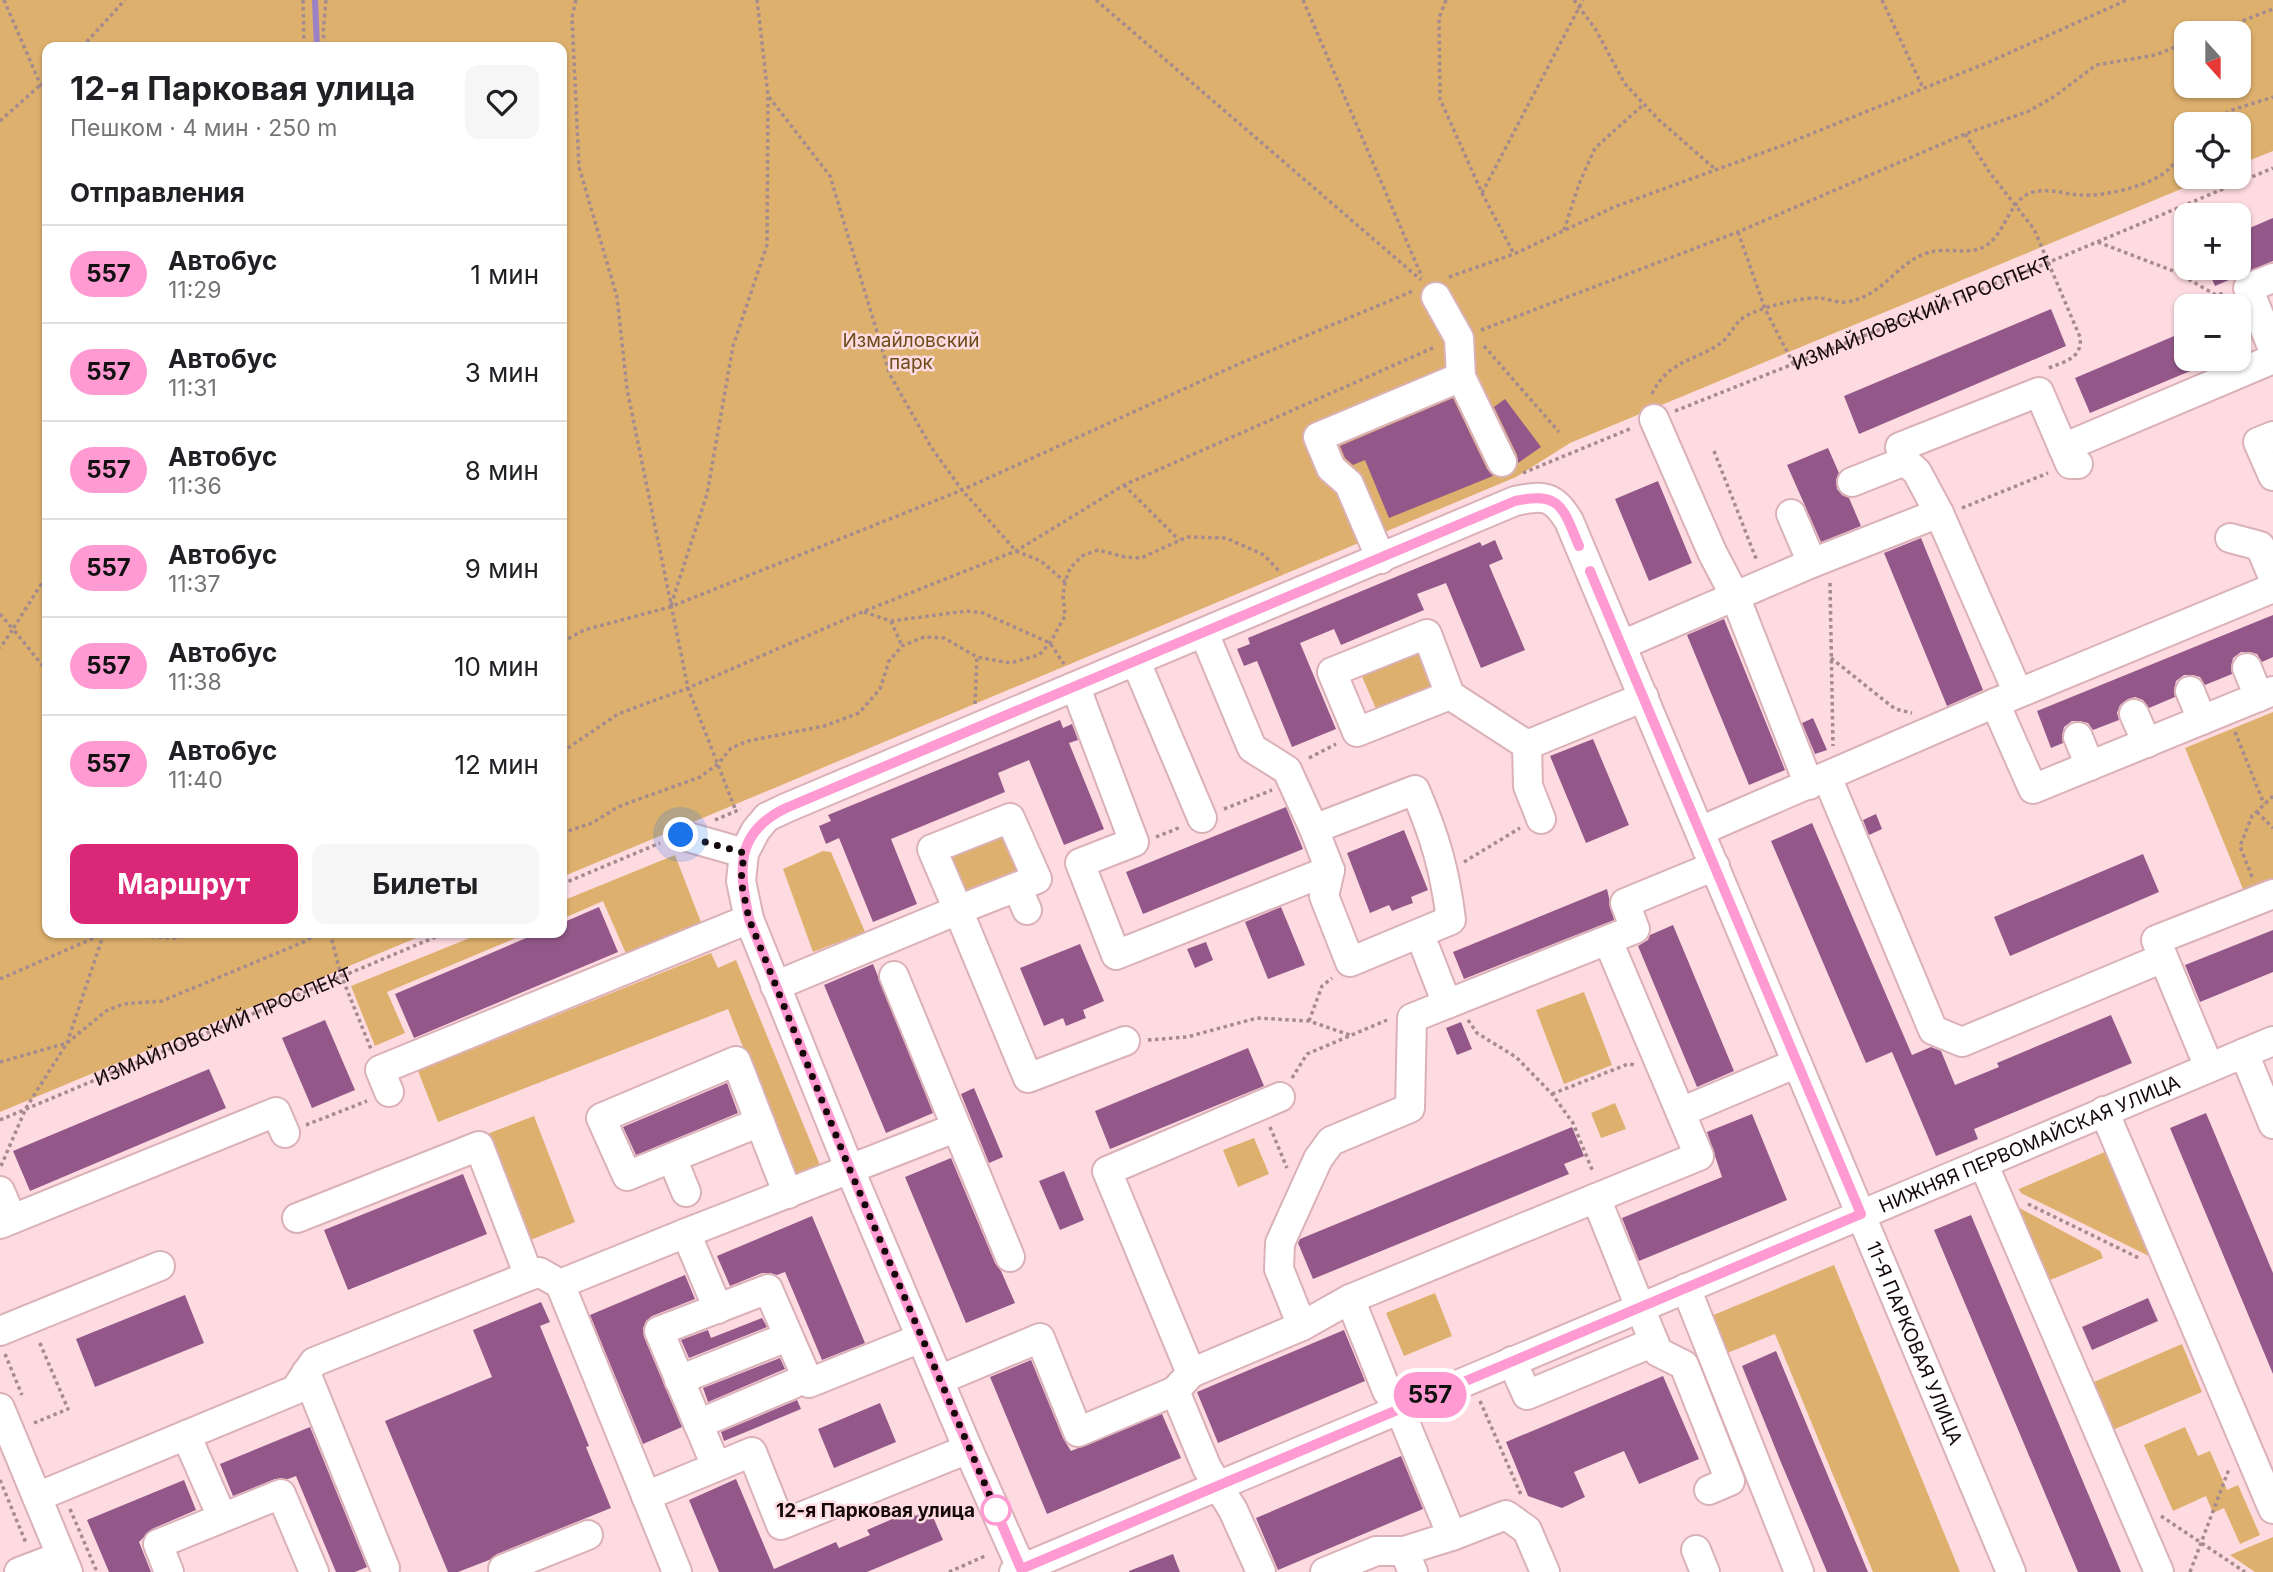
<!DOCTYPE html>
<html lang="ru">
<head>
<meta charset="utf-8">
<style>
  body { margin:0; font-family:Inter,sans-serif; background:#f6f6f6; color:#202124; height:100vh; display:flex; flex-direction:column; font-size:26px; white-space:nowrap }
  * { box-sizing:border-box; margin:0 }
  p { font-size:23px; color:#757577 }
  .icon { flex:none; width:38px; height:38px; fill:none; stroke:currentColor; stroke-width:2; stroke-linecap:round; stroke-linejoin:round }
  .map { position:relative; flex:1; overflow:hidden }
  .details { position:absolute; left:42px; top:42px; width:525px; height:896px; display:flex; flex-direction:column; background:#fff; border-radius:14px; box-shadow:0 2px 5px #0004 }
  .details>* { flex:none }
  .badge { padding:0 14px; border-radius:23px; font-size:24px; line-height:46px }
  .needle { width:46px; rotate:159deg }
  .controls { position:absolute; left:2174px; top:21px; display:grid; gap:14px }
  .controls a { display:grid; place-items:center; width:77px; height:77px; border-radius:14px; background:#fff; box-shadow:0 2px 5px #0004; font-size:35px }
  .you { position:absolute; width:35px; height:35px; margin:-18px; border:5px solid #fff; border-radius:50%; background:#1a73e8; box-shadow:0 0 0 10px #1a73e833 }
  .map>.badge { position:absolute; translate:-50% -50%; box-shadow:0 0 0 4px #fff }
  h2 { padding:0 28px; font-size:26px; line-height:63px }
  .round { display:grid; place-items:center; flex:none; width:74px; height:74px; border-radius:14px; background:#f6f6f6 }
  .summary { display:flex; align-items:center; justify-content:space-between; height:119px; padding:0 28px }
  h1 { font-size:33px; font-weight:700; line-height:52px }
  .cta { display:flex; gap:14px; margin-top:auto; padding:14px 28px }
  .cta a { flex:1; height:80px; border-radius:14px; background:#db2777; color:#fff; font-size:28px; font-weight:700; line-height:80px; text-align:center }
  .cta a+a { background:#f6f6f6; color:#202124 }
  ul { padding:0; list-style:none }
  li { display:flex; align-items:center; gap:21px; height:98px; padding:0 28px; border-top:2px solid #e0e0e0 }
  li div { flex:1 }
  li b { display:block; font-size:26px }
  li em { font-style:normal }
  li .badge { min-width:77px; font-weight:700; text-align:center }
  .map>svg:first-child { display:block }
  .green { fill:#ddb06d; fill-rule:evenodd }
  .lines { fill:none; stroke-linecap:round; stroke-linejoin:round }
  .stream { stroke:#9a82c6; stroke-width:6 }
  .building { fill:#935889 }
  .minor-casing { stroke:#dbb1b8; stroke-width:32 }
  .path { stroke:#a58b8e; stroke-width:3.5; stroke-dasharray:3.5 3.5; stroke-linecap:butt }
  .minor { stroke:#fff; stroke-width:28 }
  .line-casing { stroke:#fff; stroke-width:16 }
  .line { stroke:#ff9ad2; stroke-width:10 }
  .walk { stroke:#16090b; stroke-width:7; stroke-dasharray:0 12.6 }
  .stop-dot { fill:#fff; stroke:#ff9ad2; stroke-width:3.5 }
  .labels { text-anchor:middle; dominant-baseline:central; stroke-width:5; stroke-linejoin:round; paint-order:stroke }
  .street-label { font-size:19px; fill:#16090b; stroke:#fedbe0 }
  .park-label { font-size:19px; fill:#6c4c18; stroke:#fedbe0 }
  .stop-label { font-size:19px; font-weight:bold; fill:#16090b; stroke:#fedbe0; text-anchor:end }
</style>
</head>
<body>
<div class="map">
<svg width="2273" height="1572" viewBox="0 0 2273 1572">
  <rect width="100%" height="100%" fill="#fedbe0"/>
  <path class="green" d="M0,0H2273V151L2238,165V124H2186V177H2210L1570,443L1516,477L562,877V47H47V933H428L0,1112ZM2186,33H2238V86H2186Z
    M1422,646L1439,685L1377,711L1360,672Z
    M2273,712V883L2245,894L2185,748Z
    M1004,828L1023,874L961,899L943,853Z
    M823,851L831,852L865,932L813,952L783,869Z
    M675,855L702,925L627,956L603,901L562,919V901Z
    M482,933H528L387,992L405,1033L375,1046L351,986Z
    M711,953L718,968L736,960L824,1175L794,1186L788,1161L728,1009L438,1122L418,1071Z
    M1584,992L1612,1065L1564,1084L1536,1010Z
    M1615,1103L1626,1129L1601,1138L1591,1113Z
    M534,1116L575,1222L528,1241L487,1134Z
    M1254,1138L1269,1174L1238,1187L1223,1150Z
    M2114,1148L2159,1261L2021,1193L2019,1189Z
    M2012,1204L2100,1251L2103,1258L2043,1283Z
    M1834,1265L1960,1572H1873L1775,1334L1727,1353L1711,1316Z
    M1435,1293L1452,1336L1404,1356L1386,1313Z
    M2182,1344L2202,1392L2108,1432L2087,1385Z
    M2185,1427L2198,1456L2210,1451L2227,1490L2238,1485L2260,1535L2240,1544L2224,1508L2213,1513L2206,1496L2173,1511L2144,1445Z
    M2273,1537V1572H2255L2230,1555Z"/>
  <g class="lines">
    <path class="stream" d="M315,0L317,47"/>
  </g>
  <path class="building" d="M2273,218V261L2215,286L2207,268H2238V233Z
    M2051,309L2066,346L1859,434L1844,396Z
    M2186,331V359H2219L2090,413L2075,378Z
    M1453,398L1487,469L1493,476L1389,518L1365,460L1353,465L1345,458L1340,446Z
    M1505,399L1541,447L1518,463L1517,455L1494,407Z
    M1828,448L1839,473L1836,480L1837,489L1842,495L1849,498L1861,526L1821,542L1787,465Z
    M1658,481L1692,563L1649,581L1615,499Z
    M1921,538L1983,690L1947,706L1884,553Z
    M1495,540L1503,559L1489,565L1525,650L1481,668L1446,583L1417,594L1424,610L1341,645L1334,629L1300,643L1336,729L1292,747L1257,661L1244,666L1237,649L1250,644L1248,638L1480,542L1482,546Z
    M2273,615V657L2262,662L2257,654L2250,652H2241L2233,658L2231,667L2232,674L2205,685L2200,677L2193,675H2184L2176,681L2174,690L2175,697L2149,708L2143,700L2135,697L2128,699L2120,705L2117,713L2119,720L2093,730L2088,723L2079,721H2072L2064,727L2062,736L2063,743L2051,748L2037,711Z
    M1724,619L1785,770L1749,785L1687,635Z
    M1813,718L1827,750L1815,754L1802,723Z
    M1060,720L1063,728L1072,724L1078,740L1069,743L1104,829L1064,845L1029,760L998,773L1005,792L891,839L917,904L873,922L839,838L826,844L819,826L831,821L828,815Z
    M1593,739L1629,825L1586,843L1550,756Z
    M1286,807L1303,849L1143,914L1126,872Z
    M1876,814L1882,829L1869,835L1863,820Z
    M1812,823L1912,1055L1931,1047L1941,1051L1955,1085L1999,1067L1997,1063L2111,1015L2132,1063L1974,1129L1978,1139L1936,1156L1892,1052L1866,1063L1771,841Z
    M1404,830L1428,890L1411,897L1413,903L1402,907L1392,911L1389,905L1370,913L1347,853Z
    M2143,854L2159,892L2010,956L1994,917Z
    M1607,889L1614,920L1464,979L1453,952Z
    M599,907L618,952L414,1038L395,994L538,933H562V923Z
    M1281,907L1305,965L1268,979L1245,922Z
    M1673,925L1734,1071L1697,1087L1638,946L1648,940L1650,935Z
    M2273,930V972L2200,1002L2185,965Z
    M1206,942L1213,960L1195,968L1187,949Z
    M1080,944L1104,1001L1083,1010L1086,1018L1066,1026L1063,1018L1044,1026L1020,968Z
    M873,964L933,1113L886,1133L824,985Z
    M325,1020L355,1090L312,1108L282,1038Z
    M1461,1022L1472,1049L1457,1055L1446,1028Z
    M1248,1048L1264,1086L1110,1149L1095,1111Z
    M209,1069L226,1108L30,1191L13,1151Z
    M727,1083L738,1113L636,1155L623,1127Z
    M974,1088L1003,1157L989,1163L961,1094Z
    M2206,1113L2273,1273V1374L2170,1128Z
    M1752,1114L1787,1200L1639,1261L1622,1218L1722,1177L1707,1132Z
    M1572,1127L1584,1156L1564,1164L1569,1174L1313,1279L1298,1243L1300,1239Z
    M951,1158L995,1263L1001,1271L1015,1303L966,1323L905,1177Z
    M1064,1171L1084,1220L1060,1230L1039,1181Z
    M463,1174L487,1234L348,1290L324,1230Z
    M1971,1215L2121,1572H2078L1934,1230Z
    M812,1216L865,1343L822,1360L785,1272L777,1275L770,1273H762L730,1286L717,1256Z
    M685,1275L695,1299L652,1316L646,1321L643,1329L644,1337L682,1427L643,1444L590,1315Z
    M185,1295L204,1343L95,1387L76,1339Z
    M2148,1298L2158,1321L2092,1350L2082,1327Z
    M541,1302L550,1322L540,1326L589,1446L586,1447L611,1508L497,1554L489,1560L458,1572H448L385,1421L492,1377L473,1330Z
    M762,1318L767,1327L689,1358L681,1340L708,1330L711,1338Z
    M1344,1330L1365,1381L1218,1443L1197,1392Z
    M1776,1351L1868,1572H1827L1780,1460L1742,1366Z
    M780,1358L785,1369L708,1402L703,1388Z
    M1031,1360L1063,1438L1071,1451L1162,1414L1181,1458L1047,1514L990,1377Z
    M1663,1376L1699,1459L1639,1484L1624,1451L1574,1472L1585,1497L1562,1508L1528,1496L1506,1442Z
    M797,1400L801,1409L724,1441L721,1432Z
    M880,1403L896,1442L834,1468L818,1429Z
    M310,1427L367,1567L355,1572H336L296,1476L288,1479H275L233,1496L220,1464Z
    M1401,1456L1423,1509L1278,1570L1256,1518Z
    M736,1479L774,1569L836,1542L839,1548L870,1535L867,1530L913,1510L915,1516L930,1510L943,1540L867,1572H719L689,1500Z
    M184,1480L196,1510L152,1529L139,1542L151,1572H109L87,1520Z
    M1173,1554L1180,1572H1129V1571Z"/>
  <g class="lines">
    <g class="minor-casing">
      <g id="minor">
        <path d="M2273,278L2248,288L2273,349"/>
        <path d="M1436,297L1459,338L1461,377L1502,462"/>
        <path d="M1654,419L1712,552L1735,596L1809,785"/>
        <path d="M2273,436L2258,442L2273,476"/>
        <path d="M2063,448L2273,359"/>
        <path d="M1852,482L1905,461"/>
        <path d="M1939,513L2018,693"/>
        <path d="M1791,514L1812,563"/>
        <path d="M2230,538L2260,546L2273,577"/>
        <path d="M1381,559L1349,484L1331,468L1318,437L1461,377"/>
        <path d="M1204,633L1252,748L1287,770L1314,829L1415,790C1435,836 1445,871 1451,920L1350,962L1324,896L1330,870L1314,829"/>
        <path d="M1622,645L1812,563L1939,513L1917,472L1905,461L1900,447L2039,392L2070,464H2078"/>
        <path d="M1136,662L1202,818"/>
        <path d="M2247,668L2259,697"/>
        <path d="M1076,688L1134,842L1080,863L1116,955L1330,870"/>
        <path d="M2190,691L2202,720"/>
        <path d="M1450,695L1357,732L1332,672L1427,634L1450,695L1527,745L1644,697"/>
        <path d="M1995,703L2033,789L2273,691"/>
        <path d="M2134,714L2147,743"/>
        <path d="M2078,737L2090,766"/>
        <path d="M1527,745L1528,786L1541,819"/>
        <path d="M1827,777L1933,1030L1962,1042L2163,958"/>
        <path d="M1700,831L1995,703L2273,588"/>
        <path d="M681,835L744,853"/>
        <path d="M1017,887L1027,910"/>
        <path d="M1608,941L1699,1156L1596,1198L1658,1352L1684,1365L1730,1481L1709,1490"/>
        <path d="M1426,950L1447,1004L1635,929L1625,903L1715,866"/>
        <path d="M894,976L1010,1257"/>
        <path d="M775,986L958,910L932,849L1010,818L1037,879L958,910L1028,1078L1125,1041"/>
        <path d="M2244,1053L2273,1124"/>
        <path d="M2209,1067L2156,940L2273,894"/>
        <path d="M389,1092L380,1070L749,919"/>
        <path d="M2104,1111L2273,1509"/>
        <path d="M1681,1112L1797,1063"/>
        <path d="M760,1122L627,1176L601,1118L736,1061C754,1106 770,1150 788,1194"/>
        <path d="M672,1158L686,1192"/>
        <path d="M1983,1163L2159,1572"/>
        <path d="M0,1191L12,1219"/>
        <path d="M297,1218L479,1146L529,1276"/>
        <path d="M0,1224L276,1112L285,1133"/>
        <path d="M686,1233L718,1309"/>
        <path d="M560,1284L677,1572"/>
        <path d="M1686,1288L1799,1572"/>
        <path d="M1302,1326L1279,1269L1280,1243L1318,1159L1331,1141L1410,1108L1412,1018L1447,1004"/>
        <path d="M0,1331L160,1266"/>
        <path d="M1512,1361L1527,1395L1654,1342"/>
        <path d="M306,1373L385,1568"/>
        <path d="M1191,1373L1302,1326L1350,1299"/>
        <path d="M679,1380L777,1341"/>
        <path d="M939,1380L1040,1338L1078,1432L1175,1391L1207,1468L1233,1510L1261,1572"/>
        <path d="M1175,1391L1191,1373L1107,1171L1280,1097"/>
        <path d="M0,1408L68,1572"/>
        <path d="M698,1424L793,1384"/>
        <path d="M186,1435L222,1517"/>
        <path d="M716,1466L659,1331L768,1289L809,1383L921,1338"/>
        <path d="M646,1496L752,1452L781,1525L968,1449"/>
        <path d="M37,1497L295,1390L314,1362L539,1272L560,1284L686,1233L955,1128"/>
        <path d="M1696,1550L1705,1572"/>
        <path d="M1404,1551L1452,1536"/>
        <path d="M19,1572L61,1556"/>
        <path d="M169,1572L158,1544L281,1494L314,1572"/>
        <path d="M504,1572L503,1569L588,1535"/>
        <path id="s3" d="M1014,1572L2273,1041"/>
        <path id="s4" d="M1023,1572L968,1449L850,1170L749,919L741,881L744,853L756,830L767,817L786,808L1515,501C1544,495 1553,495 1569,521L2011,1572"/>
        <path d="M1325,1572L1376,1551H1404L1413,1572"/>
        <path d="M1545,1572L1527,1530L1506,1515L1452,1536L1399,1408L1387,1391L1350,1299L1596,1198"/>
      </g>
    </g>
    <g class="path">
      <path d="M4,0L47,100"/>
      <path d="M303,0L304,47"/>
      <path d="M326,0L323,34L326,47"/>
      <path d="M576,0L572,17L579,167L617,297L627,389L688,688L736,811"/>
      <path d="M1096,0L1421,280"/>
      <path d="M1303,0L1422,277"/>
      <path d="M1446,0L1439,18L1440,99L1482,193L1514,254"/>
      <path d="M1574,0L1596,30L1625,84L1659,120L1715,169"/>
      <path d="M1882,0L1923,88"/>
      <path d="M2210,33L2273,9"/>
      <path d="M82,47L125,0"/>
      <path d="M769,97L830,176L890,375L931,447L962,490L1016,551L1041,561L1065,582"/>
      <path d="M0,121L47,79"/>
      <path d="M2207,124L2232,110L2273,97"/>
      <path d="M1965,134L1990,173L2034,229L2080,337C2083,359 2063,362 2046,369"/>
      <path d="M1482,193L1583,0"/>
      <path d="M1564,230L1579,184L1595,148L1644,104"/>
      <path d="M1738,232L1765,309L1794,365"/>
      <path d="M2098,242L2176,272L2216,295L2225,293"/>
      <path d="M1449,277L1514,254L1614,207L1781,146L1989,62L2127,0"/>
      <path d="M1481,330L1738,232L1965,134L2029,111L2055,96L2096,65L2155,55L2186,43"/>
      <path d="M1484,346L1559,432"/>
      <path d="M1652,394C1667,362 1691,362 1718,345C1727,340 1732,329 1739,321C1750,311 1774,305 1788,302C1798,299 1810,298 1820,298C1828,299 1838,303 1846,302C1883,297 1897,262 1927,253C1945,247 1962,254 1979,249C2006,240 2006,200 2033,192C2048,188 2065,194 2080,195C2104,197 2154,185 2170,168C2176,162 2181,153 2186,146"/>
      <path id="s1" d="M1675,411L2047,263L2273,168"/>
      <path d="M1714,451L1757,561"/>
      <path d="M1523,473L1632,428"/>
      <path d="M1124,485L1179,540"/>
      <path d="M1962,508L2048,473"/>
      <path d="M47,579L40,586L13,629L47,671"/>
      <path d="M1830,583L1833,746"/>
      <path d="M671,605L707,494L733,346L767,245L768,95L757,0"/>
      <path d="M864,612L891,621L967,611L983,613L1050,643L1064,664"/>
      <path d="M0,614L13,629L0,648"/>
      <path d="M891,621L902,646"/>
      <path d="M562,642L584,630L670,607L962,490L1241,363L1413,291"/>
      <path d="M1831,658L1895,709L1912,713"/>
      <path d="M975,704L977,657"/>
      <path d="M2235,732L2264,804"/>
      <path d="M562,752L618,714L688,688L862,612L1016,551L1124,485L1435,347"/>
      <path d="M1309,758L1336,744"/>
      <path d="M1224,809L1272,790"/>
      <path d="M2257,812L2273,828"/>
      <path d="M715,820L741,809"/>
      <path d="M562,833L592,823L620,806L700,777L718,764L731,748L748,741L824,726L859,713L880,689L889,661L902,646L924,637L944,638L977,657L1010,663L1039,655L1050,643L1065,616L1063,596L1065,582L1070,568L1082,556L1098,550L1125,557L1141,558L1187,537L1226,538L1264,555L1281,573"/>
      <path d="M1156,837L1181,827"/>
      <path d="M1464,862L1520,828"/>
      <path d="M2252,877L2240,846L2252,816L2273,796"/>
      <path d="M562,884L660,843"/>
      <path d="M330,933L341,975L371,1049"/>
      <path d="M0,979L103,934L174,938L204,933"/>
      <path d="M1468,1020L1477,1033L1516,1057L1552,1094L1573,1123L1593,1172"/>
      <path d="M1309,1021L1322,986L1332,978"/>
      <path d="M1148,1040L1187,1037L1257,1018L1309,1021L1350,1035"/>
      <path d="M0,1062L67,1043L106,1011L123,1004L162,1001L306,941L317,933"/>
      <path d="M1292,1078L1307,1054L1387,1020"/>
      <path d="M1552,1094L1628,1064L1635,1065"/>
      <path id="s2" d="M0,1120L445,933"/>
      <path d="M306,1125L367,1101"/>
      <path d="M1270,1127L1287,1168"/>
      <path d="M1,1166L26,1108L67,1043L104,933"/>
      <path d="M2028,1204L2141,1259"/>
      <path d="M5,1354L22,1395"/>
      <path d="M1480,1401L1522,1497"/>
      <path d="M34,1423L68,1409L39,1341"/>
      <path d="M0,1480L26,1543"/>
      <path d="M70,1509L97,1572"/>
      <path d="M2161,1516L2245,1572"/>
      <path d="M949,1572L985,1556"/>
      <path d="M2190,1572L2229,1469"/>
    </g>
    <use href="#minor" class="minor"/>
  </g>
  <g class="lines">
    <g class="line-casing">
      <path id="line" d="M1579,546C1563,508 1561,491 1515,501L786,808C734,833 739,869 749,919L870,1218L1021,1569L1861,1214L1590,571"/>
    </g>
    <use href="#line" class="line"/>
    <path class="walk" d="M681,835L744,853L741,881L749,919L850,1170L996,1510"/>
  </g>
  <circle class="stop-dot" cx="996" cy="1510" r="14"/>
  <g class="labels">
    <g class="street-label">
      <text stroke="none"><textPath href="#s1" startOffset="266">ИЗМАЙЛОВСКИЙ ПРОСПЕКТ</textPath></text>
      <text stroke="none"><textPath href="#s2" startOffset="242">ИЗМАЙЛОВСКИЙ ПРОСПЕКТ</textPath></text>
      <text stroke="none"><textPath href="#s3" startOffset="1102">НИЖНЯЯ ПЕРВОМАЙСКАЯ УЛИЦА</textPath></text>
      <text stroke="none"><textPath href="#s4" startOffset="2586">11-Я ПАРКОВАЯ УЛИЦА</textPath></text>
    </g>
    <g class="park-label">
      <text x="911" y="340">Измайловский<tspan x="911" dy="22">парк</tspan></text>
    </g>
    <g class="stop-label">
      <text x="975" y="1510">12-я Парковая улица</text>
    </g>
  </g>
</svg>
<div class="controls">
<a><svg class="needle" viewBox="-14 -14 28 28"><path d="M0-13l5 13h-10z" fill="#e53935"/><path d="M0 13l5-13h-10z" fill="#757577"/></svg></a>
<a><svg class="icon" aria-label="locate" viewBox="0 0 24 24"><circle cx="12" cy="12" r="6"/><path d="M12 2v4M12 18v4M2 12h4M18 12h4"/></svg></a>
<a>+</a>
<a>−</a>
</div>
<div class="you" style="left:681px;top:835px"></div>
<b class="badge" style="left:1430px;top:1395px;background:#ff9ad2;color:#111">557</b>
<section class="details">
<div class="summary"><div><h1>12-я Парковая улица</h1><p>Пешком · 4 мин · 250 m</p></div><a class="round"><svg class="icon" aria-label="heart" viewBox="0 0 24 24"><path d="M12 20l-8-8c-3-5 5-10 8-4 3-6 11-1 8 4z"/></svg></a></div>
<h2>Отправления</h2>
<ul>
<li><span class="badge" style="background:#ff9ad2;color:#111">557</span><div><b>Автобус</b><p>11:29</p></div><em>1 мин</em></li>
<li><span class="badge" style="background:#ff9ad2;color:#111">557</span><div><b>Автобус</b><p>11:31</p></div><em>3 мин</em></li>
<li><span class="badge" style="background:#ff9ad2;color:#111">557</span><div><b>Автобус</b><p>11:36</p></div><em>8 мин</em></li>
<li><span class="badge" style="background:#ff9ad2;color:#111">557</span><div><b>Автобус</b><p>11:37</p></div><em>9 мин</em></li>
<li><span class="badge" style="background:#ff9ad2;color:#111">557</span><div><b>Автобус</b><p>11:38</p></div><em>10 мин</em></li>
<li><span class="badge" style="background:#ff9ad2;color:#111">557</span><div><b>Автобус</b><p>11:40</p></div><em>12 мин</em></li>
</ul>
<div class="cta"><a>Маршрут</a><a>Билеты</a></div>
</section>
</div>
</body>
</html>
